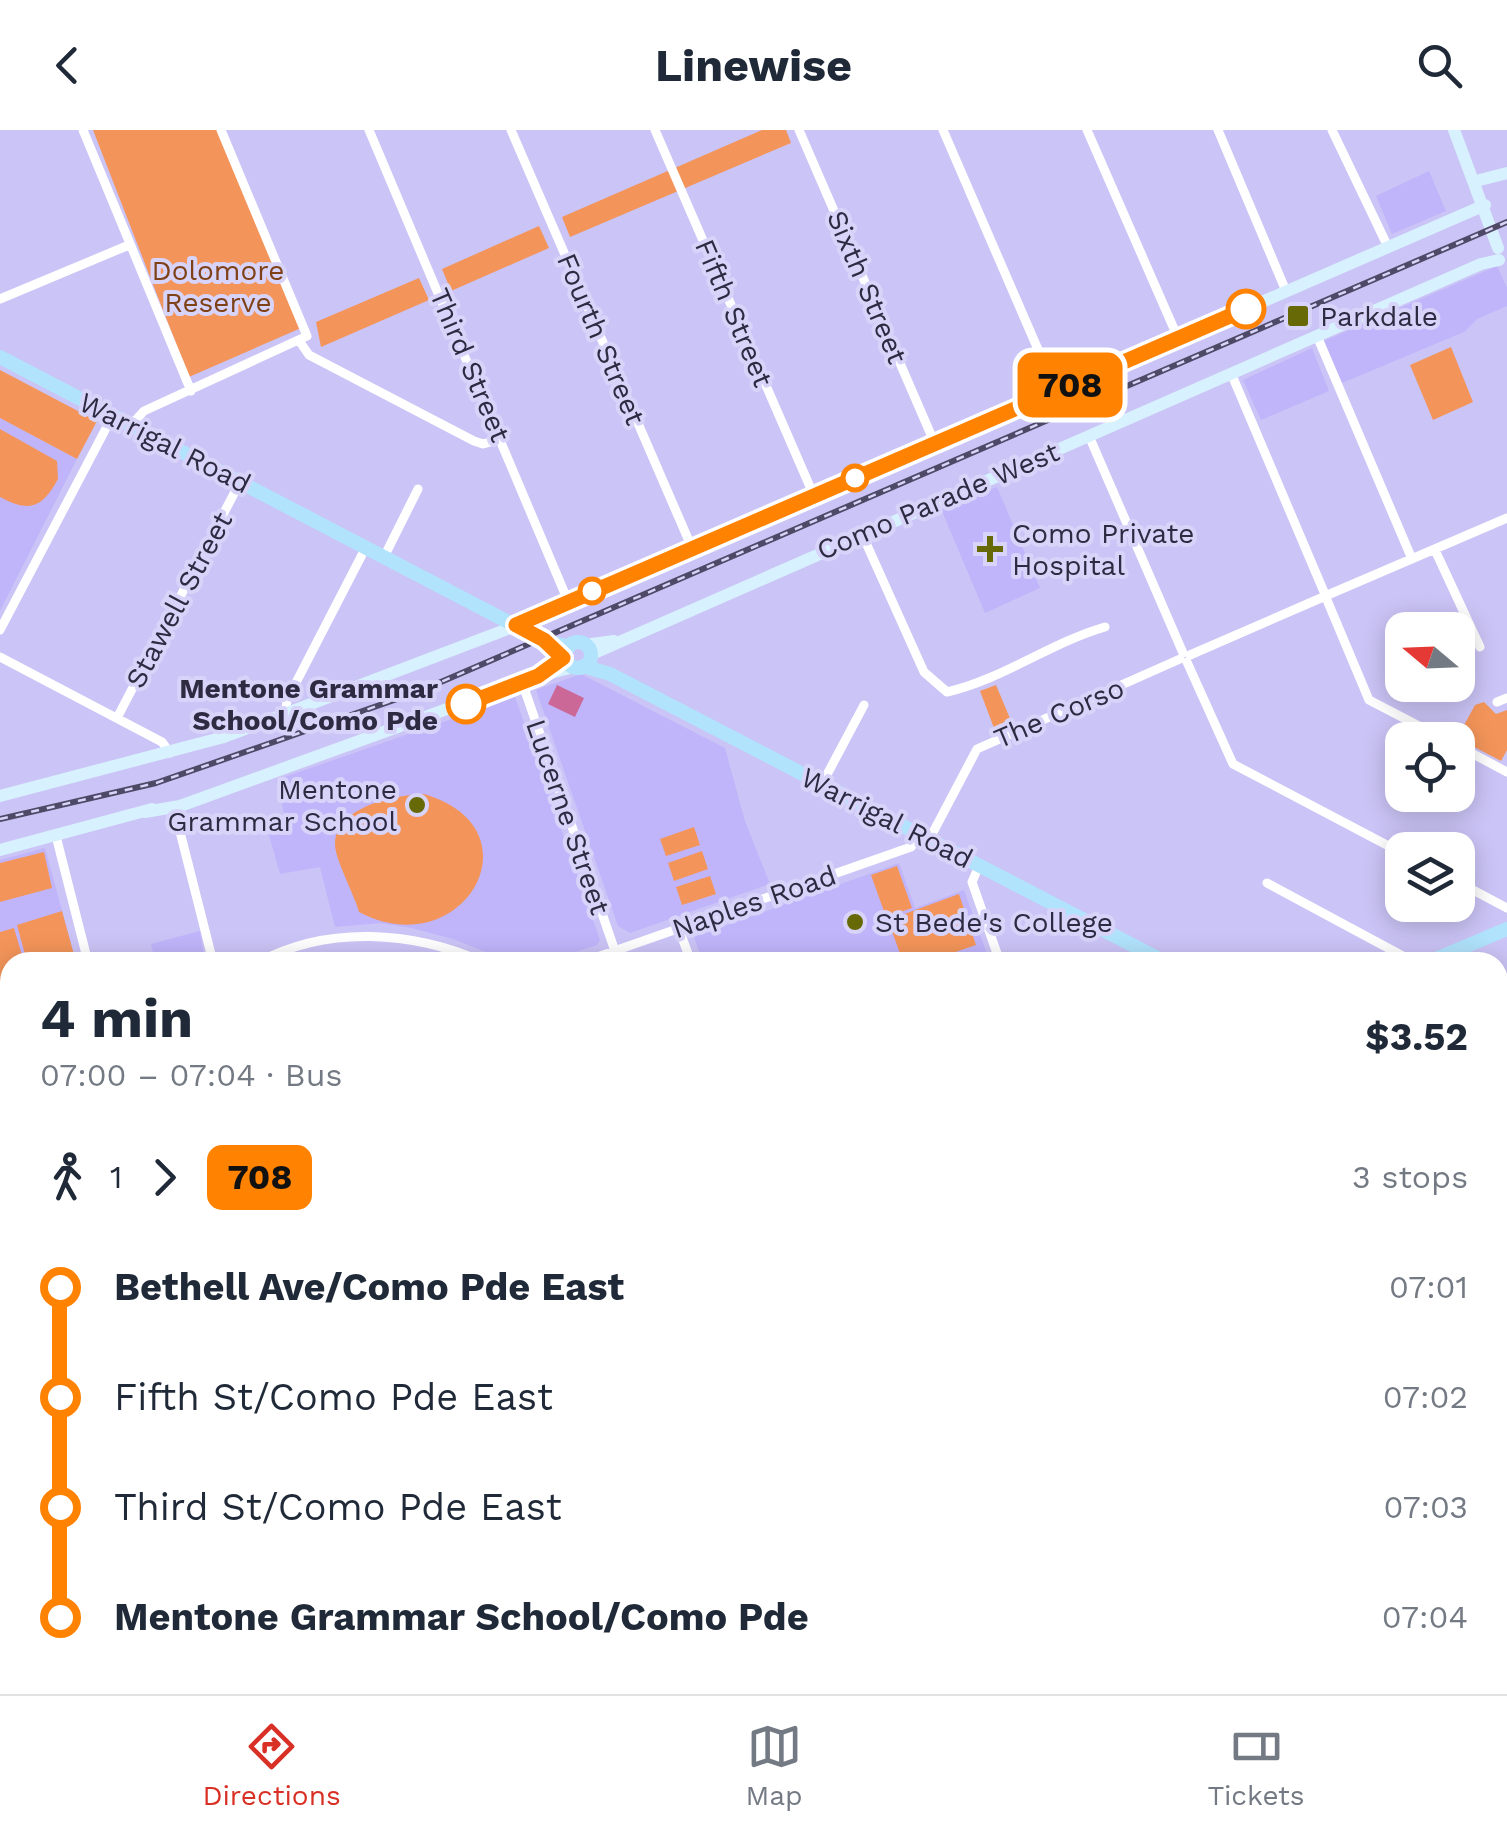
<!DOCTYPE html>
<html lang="en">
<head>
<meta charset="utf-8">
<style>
  body { margin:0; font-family:"Work Sans",sans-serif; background:#f6f6f7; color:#1f2937; height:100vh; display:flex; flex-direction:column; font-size:38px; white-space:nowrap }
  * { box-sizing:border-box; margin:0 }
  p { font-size:32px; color:#747a83 }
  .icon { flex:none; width:55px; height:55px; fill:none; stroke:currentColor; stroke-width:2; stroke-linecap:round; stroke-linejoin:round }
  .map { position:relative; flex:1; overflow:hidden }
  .panel { position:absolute; left:0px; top:822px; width:1508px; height:742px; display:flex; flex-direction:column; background:#fff; border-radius:30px 30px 0 0; box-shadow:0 5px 25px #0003 }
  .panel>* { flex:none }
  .badge { padding:0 20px; border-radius:15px; font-size:35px; line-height:65px }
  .needle { width:65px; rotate:289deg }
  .controls { position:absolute; left:1385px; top:482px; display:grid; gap:20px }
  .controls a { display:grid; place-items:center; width:90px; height:90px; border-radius:20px; background:#fff; box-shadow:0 5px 25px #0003; font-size:50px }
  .map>.badge { position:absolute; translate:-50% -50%; box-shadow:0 0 0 5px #fff }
  .legs { display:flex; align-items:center; gap:15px; height:110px; padding:0 40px; font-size:32px }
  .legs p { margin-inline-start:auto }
  .headline { display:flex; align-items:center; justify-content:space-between; height:170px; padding:0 40px }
  h1 { font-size:55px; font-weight:700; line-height:75px }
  ul { padding:0 40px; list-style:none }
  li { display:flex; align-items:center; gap:35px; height:110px; font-size:38px }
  li i { display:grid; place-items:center; width:15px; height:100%; margin:0 12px; background:currentColor }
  li i::after { content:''; width:25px; height:25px; margin:-12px; border:8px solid; border-radius:50%; background:#fff }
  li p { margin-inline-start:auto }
  li:first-child i { background:linear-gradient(#0000 50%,currentColor 0) }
  li:last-child i { background:linear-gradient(currentColor 50%,#0000 0) }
  header { display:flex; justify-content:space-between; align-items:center; height:130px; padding:0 40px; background:#fff; font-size:45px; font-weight:700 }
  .tabs { display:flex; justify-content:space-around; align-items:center; height:140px; border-top:2px solid #e0e1e3; background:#fff; font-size:28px; color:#747a83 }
  .tabs a { display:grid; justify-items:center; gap:5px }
  .tabs .active { color:#d93025 }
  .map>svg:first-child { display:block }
  .built { fill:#c0b5fa }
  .green { fill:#f3955a }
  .water { fill:#cb6898 }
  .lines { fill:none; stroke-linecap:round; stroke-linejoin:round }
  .street { stroke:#fff; stroke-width:9 }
  .secondary { stroke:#d8f1fe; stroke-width:12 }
  .primary { stroke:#b1e3fc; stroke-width:14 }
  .rail-casing { stroke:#4e4967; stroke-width:6 }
  .rail { stroke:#d8d3f9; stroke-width:2.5; stroke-dasharray:8; stroke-linecap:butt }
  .line-1-casing { stroke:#fff; stroke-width:22 }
  .line-1 { stroke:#ff8200; stroke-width:15 }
  .stop-1-dot { fill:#fff; stroke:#ff8200; stroke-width:5 }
  .poi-dot { fill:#676907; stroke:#d8d3f9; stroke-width:4 }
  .labels { text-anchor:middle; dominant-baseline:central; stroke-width:8; stroke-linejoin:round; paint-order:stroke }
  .park-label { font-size:28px; fill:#7f4117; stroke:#d8d3f9 }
  .street-label { font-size:28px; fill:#2e2a42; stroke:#d8d3f9 }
  .poi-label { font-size:28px; fill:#2e2a42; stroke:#d8d3f9; text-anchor:start }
  .stop-label { font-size:28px; font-weight:bold; fill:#2e2a42; stroke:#d8d3f9; text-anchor:end }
</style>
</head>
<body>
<header><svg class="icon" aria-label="back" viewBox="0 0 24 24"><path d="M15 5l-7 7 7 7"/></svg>Linewise<svg class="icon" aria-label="search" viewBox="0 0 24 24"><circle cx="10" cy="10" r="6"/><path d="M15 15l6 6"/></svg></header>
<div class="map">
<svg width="1507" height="1564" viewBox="0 0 1507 1564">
  <rect width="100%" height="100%" fill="#cbc4f6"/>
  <path class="built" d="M1429,41L1446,81L1392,104L1376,66Z
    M1497,136L1507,158V176L1477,189L1464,202L1342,253L1324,211Z
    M1312,218L1329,261L1261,290L1243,250Z
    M0,288L77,329L0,481Z
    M997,357L1040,458L985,483L941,379Z
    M581,544L725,618L745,691L770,754L630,803L618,796L536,560Z
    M515,567L600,810L597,815L545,832H511L453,809L411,798L380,793L335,797L320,737L280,744L269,705L288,700L276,650Z
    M45,718L76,832H10V872L0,864V730Z
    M899,733L915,778L964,760L990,832H703L694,807Z
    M200,801L205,832H155L151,814Z"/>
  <path class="green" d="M93,0H217L301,198L189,247Z
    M762,0H786L791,13L570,107L562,87Z
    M539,96L549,118L451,161L442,139Z
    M419,148L429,170L321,217L316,192Z
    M1451,217L1473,272L1433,290L1410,235Z
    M0,240L97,291L77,329L0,288Z
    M0,299L57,331L58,349C42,378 30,383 0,367Z
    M996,555L1014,598L997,606L980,561Z
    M1484,572L1496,584L1507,580V620L1501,631L1457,608L1475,575Z
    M424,664C543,699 462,837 359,782C355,766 335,729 335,715C335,676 396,665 424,664Z
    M694,697L700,715L666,726L660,709Z
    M702,721L708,739L674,751L668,733Z
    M44,722L52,758L0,772V733Z
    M897,736L912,778L886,787L871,745Z
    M710,746L716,764L682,775L676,757Z
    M959,764L976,815L926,832H903L888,790Z
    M62,781L76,832H27L17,795Z
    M14,798L24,832H10V867L0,863V802Z
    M0,936L10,940V1033L0,1028Z
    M0,1031L10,1036V1163L0,1182Z"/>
  <path class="water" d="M557,555L584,568L575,587L548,574Z
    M1507,879V1564H477L488,1555H1498V883Z"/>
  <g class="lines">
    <path class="street" d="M83,0L191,261
      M369,0L568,471
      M511,0L692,418
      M655,0L814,366
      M799,0L935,314
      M943,0L1056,261
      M1087,0L1178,208
      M1218,0L1286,161
      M1332,0L1388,117
      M0,169L129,115
      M1317,206L1412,429
      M300,212L309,225L474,311L483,314L502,309
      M1231,243L1324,462
      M131,295L144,281L307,206L221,0
      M1089,306L1183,523
      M862,404L924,542L947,562C1003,549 1050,513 1105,497
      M1435,420L1480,517
      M384,427L418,359
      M1330,464L1507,388
      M1327,470L1369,570L1446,610
      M0,500L113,285
      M1190,525L1321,468
      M0,527L162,612L170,623
      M1187,532L1233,634L1402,723
      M522,552L615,821
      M1497,572L1507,568
      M285,586L287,570L366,417
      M117,588L240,352
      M1458,616L1507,642
      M822,654L864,575
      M174,678L213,832
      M56,706L88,832
      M929,710L977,619L1180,529
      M979,736L972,752L1000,832
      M1458,752L1507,778
      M1267,753L1414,832
      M679,799L691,832
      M259,832C328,795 413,801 483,832
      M583,832L911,717L921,706
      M0,1208L10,1189
      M0,1498L8,1483
      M129,1555L146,1564"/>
    <path class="secondary" d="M1454,0L1498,118
      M1476,51L1507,43
      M585,515L614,511
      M592,524L1481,134L1499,130
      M538,546L563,527
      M0,666L224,607L526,492L1485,75
      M145,682L180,676L538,546L574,537
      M0,720L152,679
      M0,928L10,932"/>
    <path class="primary" d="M0,227L543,510L569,517
      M565 525a13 13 0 1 1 26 0a13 13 0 1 1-26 0Z
      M583,536L610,544L1165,832
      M1429,832L1507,799
      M314,1564L324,1555"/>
    <g class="rail-casing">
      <path id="rail" d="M0,689L156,653L420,561L1507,92"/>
    </g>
    <use href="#rail" class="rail"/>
  </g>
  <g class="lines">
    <g class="line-1-casing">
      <path id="line-1" d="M466,574L538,546L563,528L544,510L516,495L1246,179"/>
    </g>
    <use href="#line-1" class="line-1"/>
  </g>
  <g class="stop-1-dot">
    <circle cx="1246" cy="179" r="18"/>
    <circle cx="855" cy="348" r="12"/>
    <circle cx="592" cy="461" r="12"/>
    <circle cx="466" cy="574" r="18"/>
  </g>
  <g class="poi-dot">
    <rect x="1286" y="174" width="24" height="24" rx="5"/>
    <path d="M985 404h10v10h10v10h-10v10h-10v-10h-10v-10h10z"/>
    <circle cx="417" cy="675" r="10"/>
    <circle cx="855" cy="792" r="10"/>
  </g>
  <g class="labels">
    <g class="park-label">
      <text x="218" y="140">Dolomore<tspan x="218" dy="32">Reserve</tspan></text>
    </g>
    <g class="street-label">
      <text transform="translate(867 157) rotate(67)">Sixth Street</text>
      <text transform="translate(734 183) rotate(67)">Fifth Street</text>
      <text transform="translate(601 209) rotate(67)">Fourth Street</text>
      <text transform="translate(470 235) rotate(67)">Third Street</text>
      <text transform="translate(165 313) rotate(27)">Warrigal Road</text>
      <text transform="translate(938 371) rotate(-23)">Como Parade West</text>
      <text transform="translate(179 470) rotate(-62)">Stawell Street</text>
      <text transform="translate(1059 583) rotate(-23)">The Corso</text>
      <text transform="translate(568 687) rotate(71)">Lucerne Street</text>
      <text transform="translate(887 688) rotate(27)">Warrigal Road</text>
      <text transform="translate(754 772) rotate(-19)">Naples Road</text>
    </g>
    <g class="poi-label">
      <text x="1320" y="186">Parkdale</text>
      <text x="1012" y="403">Como Private<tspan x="1012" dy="32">Hospital</tspan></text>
      <text x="397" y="659" text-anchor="end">Mentone<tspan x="397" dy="32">Grammar School</tspan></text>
      <text x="875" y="792">St Bede's College</text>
    </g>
    <g class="stop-label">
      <text x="438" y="558">Mentone Grammar<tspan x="438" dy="32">School/Como Pde</tspan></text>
    </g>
  </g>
</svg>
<div class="controls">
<a><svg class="needle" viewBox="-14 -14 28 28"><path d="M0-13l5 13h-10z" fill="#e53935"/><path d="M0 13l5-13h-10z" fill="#747a83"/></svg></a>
<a><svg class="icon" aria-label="locate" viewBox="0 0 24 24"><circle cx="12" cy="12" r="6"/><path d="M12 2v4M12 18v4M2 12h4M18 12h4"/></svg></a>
<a><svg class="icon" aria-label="layers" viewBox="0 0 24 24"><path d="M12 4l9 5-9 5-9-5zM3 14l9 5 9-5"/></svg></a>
</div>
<b class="badge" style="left:1070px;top:255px;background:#ff8200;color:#111">708</b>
<section class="panel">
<div class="headline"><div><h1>4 min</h1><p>07:00 – 07:04 · Bus</p></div><b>$3.52</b></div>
<div class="legs"><svg class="icon" aria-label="walk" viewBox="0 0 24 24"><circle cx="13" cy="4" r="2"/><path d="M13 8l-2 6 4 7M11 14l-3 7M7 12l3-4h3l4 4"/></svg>1<svg class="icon" aria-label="forward" viewBox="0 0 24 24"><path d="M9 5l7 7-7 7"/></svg><b class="badge" style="background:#ff8200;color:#111">708</b><p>3 stops</p></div>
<ul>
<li><i style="color:#ff8200"></i><b>Bethell Ave/Como Pde East</b><p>07:01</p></li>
<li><i style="color:#ff8200"></i><span>Fifth St/Como Pde East</span><p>07:02</p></li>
<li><i style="color:#ff8200"></i><span>Third St/Como Pde East</span><p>07:03</p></li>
<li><i style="color:#ff8200"></i><b>Mentone Grammar School/Como Pde</b><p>07:04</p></li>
</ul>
</section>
</div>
<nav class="tabs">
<a class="active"><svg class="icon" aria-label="directions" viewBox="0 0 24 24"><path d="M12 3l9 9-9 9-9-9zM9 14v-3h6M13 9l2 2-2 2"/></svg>Directions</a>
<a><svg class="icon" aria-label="map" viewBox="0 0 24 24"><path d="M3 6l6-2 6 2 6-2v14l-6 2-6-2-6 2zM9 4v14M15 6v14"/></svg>Map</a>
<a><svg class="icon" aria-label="tickets" viewBox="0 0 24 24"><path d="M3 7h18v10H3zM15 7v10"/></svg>Tickets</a>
</nav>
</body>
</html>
